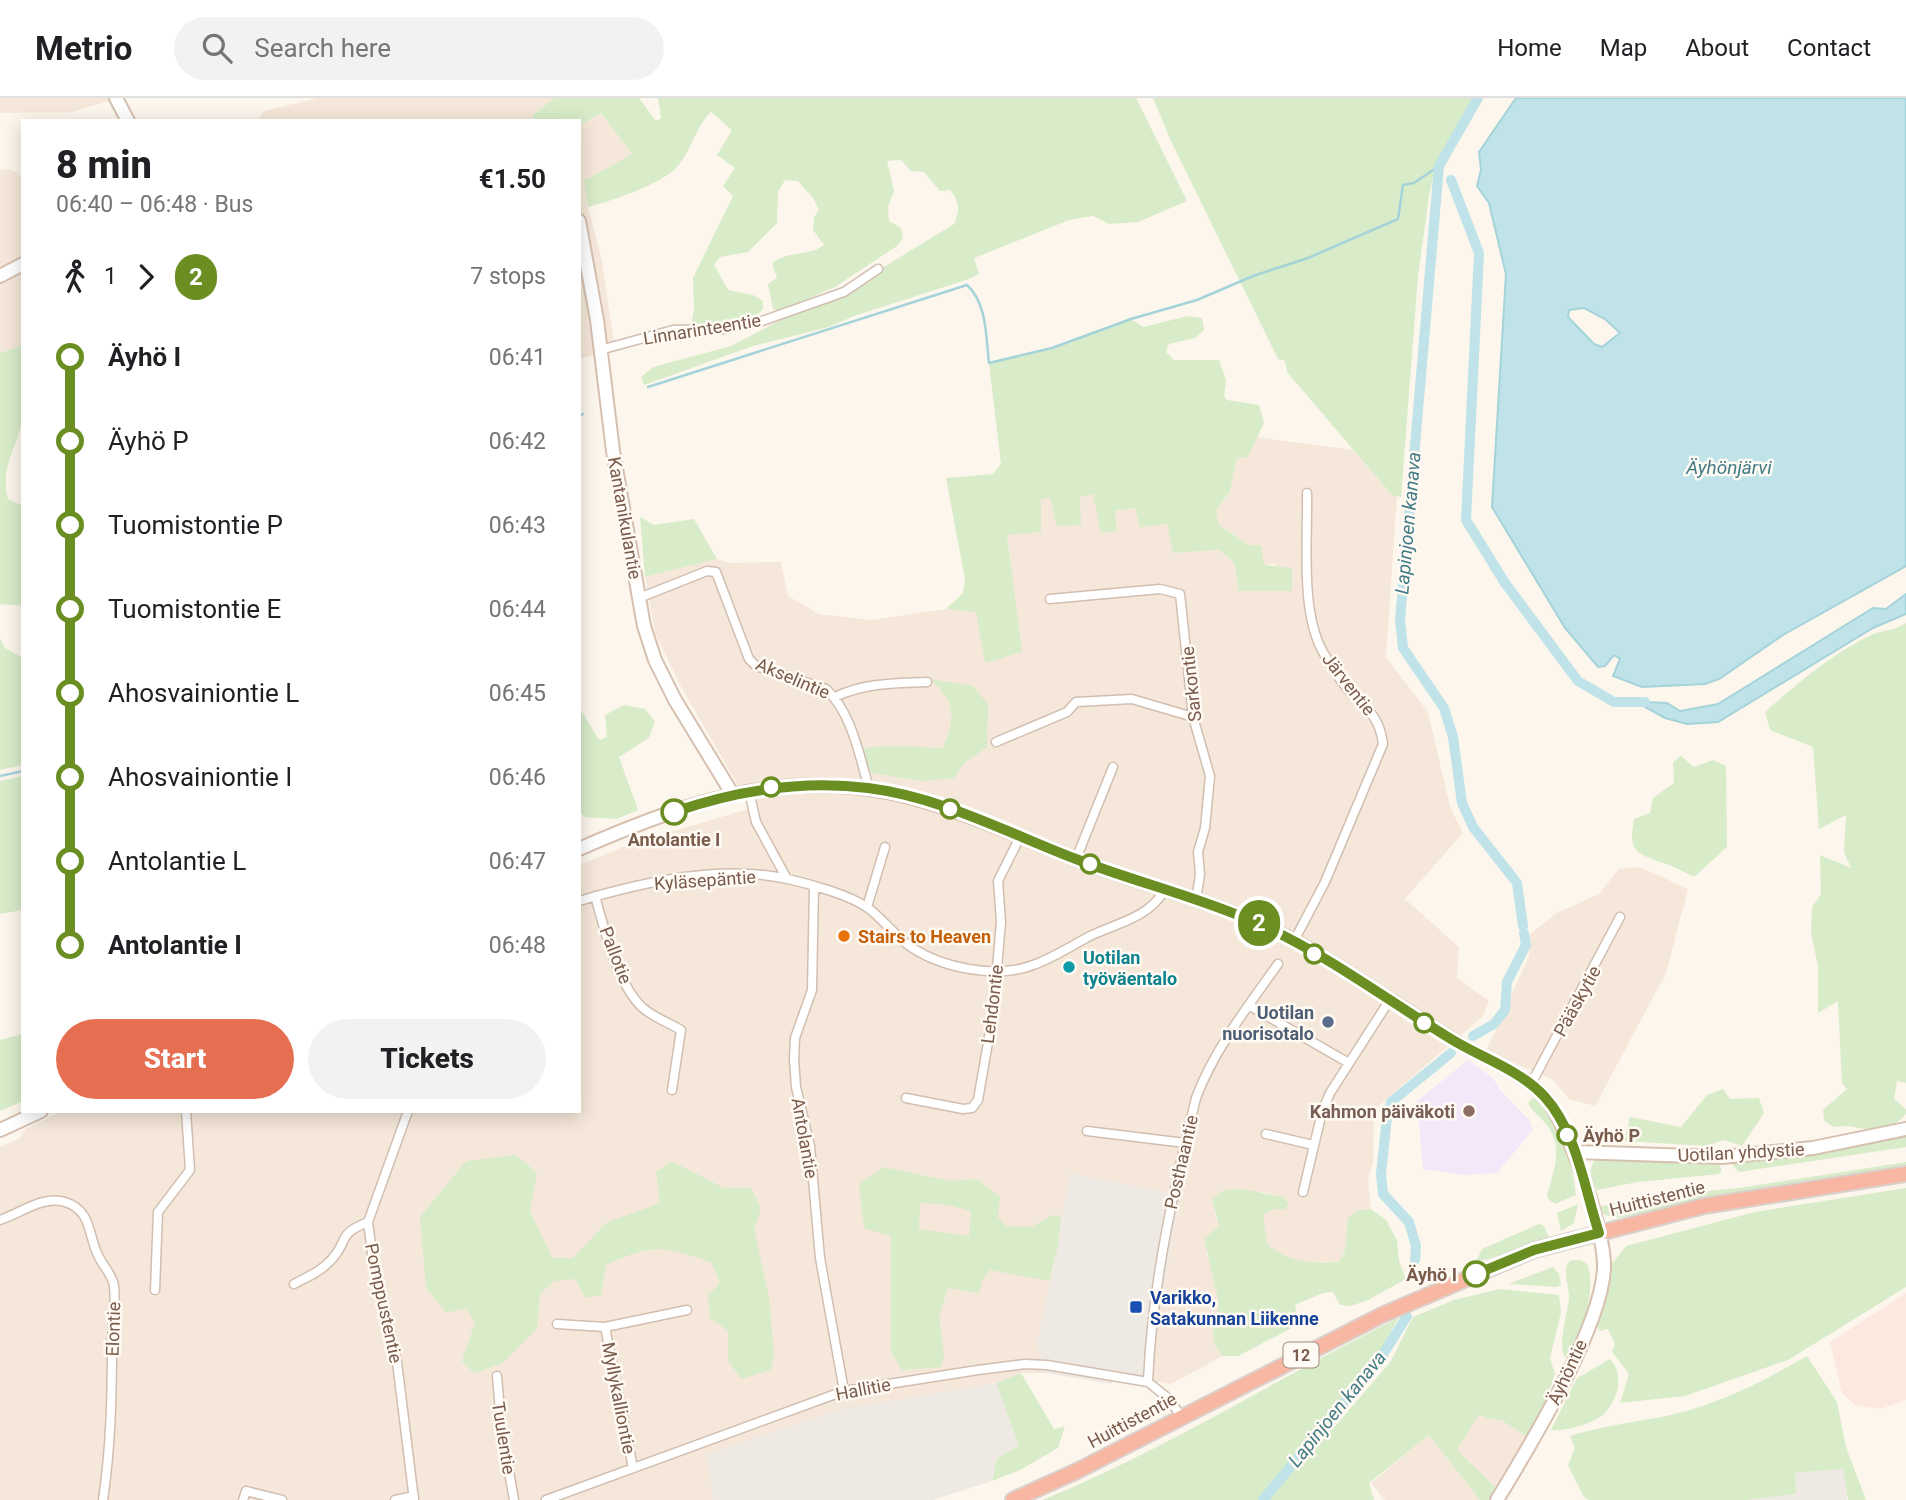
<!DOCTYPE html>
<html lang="en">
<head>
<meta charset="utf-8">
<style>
  body { margin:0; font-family:Roboto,sans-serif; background:#f2f2f2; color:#202124; height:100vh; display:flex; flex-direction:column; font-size:26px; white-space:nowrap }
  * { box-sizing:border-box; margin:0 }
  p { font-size:23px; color:#757577 }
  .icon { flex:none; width:38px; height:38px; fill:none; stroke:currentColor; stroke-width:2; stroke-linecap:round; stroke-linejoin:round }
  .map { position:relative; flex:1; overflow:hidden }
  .drawer { position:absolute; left:21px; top:21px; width:560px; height:994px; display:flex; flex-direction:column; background:#fff; border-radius:0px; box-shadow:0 4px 18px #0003 }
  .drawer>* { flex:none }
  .badge { padding:0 14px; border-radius:23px; font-size:24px; line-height:46px }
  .map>.badge { position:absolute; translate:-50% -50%; box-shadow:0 0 0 4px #fff }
  .legs { display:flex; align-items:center; gap:10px; height:77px; padding:0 35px; font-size:23px }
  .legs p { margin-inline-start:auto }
  .summary { display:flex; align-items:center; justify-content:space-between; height:119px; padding:0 35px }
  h1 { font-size:38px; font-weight:800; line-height:52px }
  .button { display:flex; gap:14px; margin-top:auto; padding:14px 35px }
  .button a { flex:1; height:80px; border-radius:42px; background:#e76f51; color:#fff; font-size:28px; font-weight:800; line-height:80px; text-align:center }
  .button a+a { background:#f2f2f2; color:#202124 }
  ul { padding:0 35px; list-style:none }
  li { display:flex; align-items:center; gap:24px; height:84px; font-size:26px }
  li i { display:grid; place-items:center; width:10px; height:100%; margin:0 9px; background:currentColor }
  li i::after { content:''; width:18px; height:18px; margin:-9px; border:5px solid; border-radius:50%; background:#fff }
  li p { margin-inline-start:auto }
  li:first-child i { background:linear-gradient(#0000 50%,currentColor 0) }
  li:last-child i { background:linear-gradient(currentColor 50%,#0000 0) }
  header { display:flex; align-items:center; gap:42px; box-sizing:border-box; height:98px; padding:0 35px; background:#fff; border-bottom:2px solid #e0e0e0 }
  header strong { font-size:33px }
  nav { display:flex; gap:38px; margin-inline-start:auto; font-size:24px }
  .search { width:490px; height:63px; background:#f2f2f2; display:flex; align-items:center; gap:18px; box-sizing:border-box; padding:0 24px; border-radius:38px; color:#757577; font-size:26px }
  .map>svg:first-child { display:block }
  .residential { fill:#f5e8da }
  .commercial { fill:#fde8e0 }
  .industrial { fill:#efe9e4 }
  .education { fill:#f3e8fa }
  .green { fill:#d8ecc9; fill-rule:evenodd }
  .water { fill:#bfe3e8; stroke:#a5d3da; stroke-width:2; fill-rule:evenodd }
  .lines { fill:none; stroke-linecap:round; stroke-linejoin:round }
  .stream { stroke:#a5d3da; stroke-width:2.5 }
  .canal { stroke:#bfe3e8; stroke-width:10 }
  .street-casing { stroke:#d1beb0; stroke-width:11 }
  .secondary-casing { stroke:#d6c0b0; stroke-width:16 }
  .highway-casing { stroke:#dad1cd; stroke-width:18 }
  .street { stroke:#fff; stroke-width:8 }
  .secondary { stroke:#fff; stroke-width:12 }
  .highway { stroke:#f7b7a3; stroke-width:14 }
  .line-1-casing { stroke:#fff; stroke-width:16 }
  .line-1 { stroke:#6b8e23; stroke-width:10 }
  .stop-1-dot { fill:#fff; stroke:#6b8e23; stroke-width:3.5 }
  .food-dot { fill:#e8710a; stroke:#fffaf3; stroke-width:2.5 }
  .culture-dot { fill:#0f9aa8; stroke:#fffaf3; stroke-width:2.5 }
  .service-dot { fill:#5c6f8a; stroke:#fffaf3; stroke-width:2.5 }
  .education-dot { fill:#8d6e63; stroke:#fffaf3; stroke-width:2.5 }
  .transit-dot { fill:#1a4fb4; stroke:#fffaf3; stroke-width:2.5 }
  .labels { text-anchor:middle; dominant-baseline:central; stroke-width:5; stroke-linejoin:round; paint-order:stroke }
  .shield { fill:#fffaf3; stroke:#a28b7f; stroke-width:2 }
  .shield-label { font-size:16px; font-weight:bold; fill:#7a5c4d }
  .street-label { font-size:18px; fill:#7a5c4d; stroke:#fffaf3 }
  .stop-label { font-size:18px; font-weight:bold; fill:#7a5c4d; stroke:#fffaf3 }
  .food-label { font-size:18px; font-weight:bold; fill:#c56008; stroke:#fffaf3; text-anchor:start }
  .culture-label { font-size:18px; font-weight:bold; fill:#0d838f; stroke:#fffaf3; text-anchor:start }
  .service-label { font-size:18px; font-weight:bold; fill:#4e5e75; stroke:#fffaf3; text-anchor:end }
  .education-label { font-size:18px; font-weight:bold; fill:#785e54; stroke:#fffaf3; text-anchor:end }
  .transit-label { font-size:18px; font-weight:bold; fill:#164399; stroke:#fffaf3; text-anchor:start }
  .water-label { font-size:19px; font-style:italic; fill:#437c86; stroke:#fffaf3 }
</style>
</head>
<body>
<header>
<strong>Metrio</strong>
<div class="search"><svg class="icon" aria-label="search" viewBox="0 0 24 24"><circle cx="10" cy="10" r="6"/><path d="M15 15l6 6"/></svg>Search here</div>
<nav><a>Home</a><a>Map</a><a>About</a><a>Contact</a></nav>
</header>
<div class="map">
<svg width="1906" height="1402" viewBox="0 0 1906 1402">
  <rect width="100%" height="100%" fill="#fdf6ec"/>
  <path class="residential" d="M0,0H118L72,14L3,15L0,14Z
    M318,0H555L535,15L531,23H257L264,13Z
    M601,15L633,57L588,109L602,163L615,252L582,260L579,256V28Z
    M8,71L18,75L23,82V247L0,255V72Z
    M1256,339L1353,352L1392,397L1397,398L1386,559L1428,614L1450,709L1463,735L1405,801L1459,849L1457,880L1489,903L1483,918L1374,1012L1373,1065L1368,1082L1371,1111L1358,1112L1348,1120L1345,1152L1339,1164L1304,1165L1280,1158L1267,1147L1263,1127V1116L1274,1111L1270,1095L1224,1092L1214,1112L1219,1128L1206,1154L1213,1170L1219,1206L1213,1228L1214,1246L1223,1258L1171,1286L1152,1283L1153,1259L1180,1097L1069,1075L1058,1149L1037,1244L1045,1275H1021L996,1285L916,1298L707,1357L713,1402H0V1049L20,1040L26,1031L62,1013H579V767L628,747L751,710L680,587L655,535L645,479L717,461L730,465L781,464L788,498L819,516L871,522L946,511L976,513L985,565L1021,554L1007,436L1041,401L1051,399L1057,428L1080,427V398L1094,396L1101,435L1115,413L1135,410L1167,426L1174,455L1219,452L1234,464L1239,493H1292L1275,466L1264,467L1249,447L1219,427L1216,413L1230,393L1237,360L1248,359Z
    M1640,769L1688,791L1666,875L1595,1008L1569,1001L1553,982L1486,953L1529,858V837L1555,816L1599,796L1619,771Z
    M1479,1315L1488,1321L1501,1322L1528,1339L1497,1391L1457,1352Z
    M1429,1337L1480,1402H1385L1371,1385Z"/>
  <path class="commercial" d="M1906,1195V1302L1880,1311L1855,1307L1842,1295L1830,1244Z"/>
  <path class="industrial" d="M1069,1075L1180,1097L1153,1259L1152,1283L1111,1278L1112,1286L1045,1275L1037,1244L1058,1149Z
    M996,1285L1019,1348L997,1360L992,1383L933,1402H713L707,1356L841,1311Z
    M1844,1371L1847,1402H1745L1795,1396V1375Z"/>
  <path class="education" d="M1468,962L1493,980L1500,992L1530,1023L1533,1032L1497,1075L1463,1077L1423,1071L1417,1003Z"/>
  <path class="green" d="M555,0H639L656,23L661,20L658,0H1136L1187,103L1138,124L1109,126L1093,118L1069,122L974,160L979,176L969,181L854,218L829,229L753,248L644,287L641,279L653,269L731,248L779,223L830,202L954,126C960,112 960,104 950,92L940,93L924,74L911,73L901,62L887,63L894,93L888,109L889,123L901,130L903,140L897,148L835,189L779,213L773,211L768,186L777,180L772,165C789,152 808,159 824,147L813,132L814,119L819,112L813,100L798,83L785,82L778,94L777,125L748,154L720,159L714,167L728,192L753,197L763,203V211C746,230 715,233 690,233L694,212L693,180L733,98L723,88L735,70L717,57L732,32L711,14C694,30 691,57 673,73C655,88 611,103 588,109L584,83L632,56L601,15L579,28V23H531L535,15Z
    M1153,0H1473L1436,67L1429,98L1418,178L1401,399L1392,397L1287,274L1285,263L1278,261L1170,41Z
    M1188,218L1202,220L1204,232L1195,240L1169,246L1166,254L1174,262H1219L1226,282L1224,298L1227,302L1259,307L1264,325L1248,359L1237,360L1230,393L1216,413L1219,427L1249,447L1261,448L1264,467L1292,470V493H1239L1234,464L1219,452L1173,455L1167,426L1140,429L1135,410L1115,413L1117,433L1101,435L1093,396L1080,399L1081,427L1057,428L1050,399L1041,402V434L1007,437L1022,554L985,565L976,514L946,511L963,495L965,481L946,380L993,376L1001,366L989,265L1052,250L1131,221L1143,229Z
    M23,247C23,271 28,301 22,324C15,353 0,371 8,401L23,408V508L0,506V255Z
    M640,419L654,427L694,421L717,461L645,479Z
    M1906,525V985L1897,983L1894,1001L1906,1011V1016C1879,1046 1861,1023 1833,1029L1824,1022L1823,1012L1847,991L1842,985L1838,903L1818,915V868L1811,835L1812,809L1821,796L1820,757L1851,770L1844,754L1846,717L1819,731L1813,649L1770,632L1765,614C1795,587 1835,554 1871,537C1884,531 1890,535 1906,525Z
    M0,540L5,550L23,560V667L0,672Z
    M931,581L973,588L988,606L987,649L964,665L954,680L923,683L871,675L863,651C893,645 913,650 943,650C956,616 956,608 931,581Z
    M624,607L645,611L655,623L649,640L619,659L638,712L617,721L585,719L579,712V609L599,642L607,639L605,617Z
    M1681,658L1694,669L1713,662L1726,668L1727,749L1694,779C1684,774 1674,768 1663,765C1635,755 1628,753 1634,721L1650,715L1653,700L1674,685L1673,664Z
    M23,678V812L0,816V683Z
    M23,936V1003L0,1013V942Z
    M1723,991L1730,1001L1759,1000L1764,1015L1742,1048L1723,1042L1706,1048L1624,1043L1630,1019L1681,1029L1707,997Z
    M1534,999C1557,1011 1574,1072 1576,1097L1555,1106L1549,1102L1547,1097C1554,1072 1564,1048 1546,1026C1540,1018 1531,1013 1528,1005Z
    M1906,1036V1049L1739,1074L1732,1066Z
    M516,1057L537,1075L530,1113L552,1160H573L606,1125L660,1105L656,1074L671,1063L724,1090H751L761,1110L754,1131L769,1199L774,1257L771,1272L741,1281L728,1262V1233L710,1220L708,1197L720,1185L711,1164C661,1148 654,1145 606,1167L601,1197L586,1200L575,1181L554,1183L540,1196L537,1230L503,1265L474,1275L462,1263L475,1224L466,1210L446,1215L426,1190L420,1119L466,1063Z
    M1596,1060L1717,1063L1722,1072L1719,1076L1638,1084L1597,1092C1591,1080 1587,1073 1596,1060Z
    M1906,1064V1072L1707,1102L1619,1120L1605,1117L1597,1109L1647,1099L1739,1090Z
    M884,1069L949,1083L977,1081L1000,1099L998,1119L1006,1128L1032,1129L1052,1117L1061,1119L1058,1149L1049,1183L990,1172L982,1182L979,1195L948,1190L939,1219L944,1257L941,1269L902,1272L891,1254V1138L864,1130L859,1086ZM920,1105L944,1106L971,1113L969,1138L919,1131Z
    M1906,1090V1189L1788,1262L1685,1298L1620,1305L1629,1276L1612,1254L1615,1246L1608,1231L1600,1233L1596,1227L1609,1191L1611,1167L1626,1148L1755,1114Z
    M1242,1091L1283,1099L1289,1106L1285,1112L1274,1111L1263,1116L1267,1146C1288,1165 1312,1166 1339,1164L1345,1152L1348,1120L1358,1112L1371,1111L1386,1122L1397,1142L1399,1163L1406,1181L1368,1202L1351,1208L1340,1207L1333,1194L1323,1195L1295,1207L1297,1218L1292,1230L1238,1258H1223L1214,1246L1213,1228L1219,1205L1204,1141L1219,1128L1212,1101L1224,1092Z
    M1578,1106L1574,1125L1561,1133L1557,1115Z
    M1539,1126L1544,1128L1551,1144L1476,1164L1482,1151Z
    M1571,1162H1581L1588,1167C1596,1199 1582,1233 1565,1260C1557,1245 1568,1216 1569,1199C1569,1186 1561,1170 1571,1162Z
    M1553,1169L1559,1176L1561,1187L1557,1189L1508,1186Z
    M1500,1191L1559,1197L1561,1214L1550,1260L1555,1276L1543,1312L1528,1339L1501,1322L1488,1321L1479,1316L1457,1352L1497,1391L1489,1402H1480L1429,1337L1369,1385L1374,1402H1042C1166,1352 1279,1279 1398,1220L1384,1247L1320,1327L1332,1332L1391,1263L1413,1219L1454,1202Z
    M1807,1258L1837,1304L1846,1349L1866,1402H1848L1843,1371L1795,1375L1796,1396L1745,1402H1589L1584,1399L1568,1367L1575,1350L1570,1338C1599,1329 1627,1325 1656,1320C1711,1310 1759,1286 1807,1258Z
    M1610,1261C1625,1277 1618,1302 1604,1316C1595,1325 1563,1334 1551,1332L1577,1280Z
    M1021,1275L1054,1331L1065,1328L1058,1350L1020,1372L992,1383L997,1360L1019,1348L996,1285Z"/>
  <path class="water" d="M1516,0H1906V468L1783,537L1719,581L1705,586L1642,589L1613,578L1620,561L1614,557L1605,568L1598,569L1565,530L1492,409L1506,176L1489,105L1477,88L1481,72L1479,54ZM1584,210L1605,221L1620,235L1602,249L1594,246L1568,219L1569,212Z
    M1906,496V516L1873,530L1718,624L1687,626L1665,620L1645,609V604L1667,605L1680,613L1718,606L1873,510L1886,511Z"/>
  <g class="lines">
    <path class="stream" d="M648,289L967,187C987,205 986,239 989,265L1052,250L1131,221L1197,202L1253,178L1308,160L1398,121L1403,87L1414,85L1439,68
      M579,318L583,316
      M0,678L23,673"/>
    <path class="canal" d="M1478,0L1439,68L1400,522L1403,550L1444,610L1453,639L1462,705L1473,729L1517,785L1523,828
      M1451,82L1479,155L1466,422L1505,485L1578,583L1614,604H1645
      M1473,938L1494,926L1505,912L1507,884L1526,847L1524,835
      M1415,1162L1416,1148L1409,1124L1383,1096L1381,1076L1387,1019L1391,1004L1451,955
      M1263,1402L1380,1261L1407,1218"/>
    <g class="street-casing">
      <path id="street" d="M600,252L673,232L724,231L762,223L844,194L878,171
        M639,500L707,473L716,474L749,561L756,568L826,591C852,615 859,657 869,690
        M1050,501L1160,491L1180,496L1193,619L1210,678L1205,730L1198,754L1200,776L1196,803
        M835,599C864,585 895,585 927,584
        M996,644L1067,614L1076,604L1132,601L1193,619
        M749,693L756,724L787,781
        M1076,761L1113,669
        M814,788L812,892L795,940L794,961L796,989L810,1048L820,1160L844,1293
        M595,798C604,830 618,888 643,910C653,919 669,925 681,932L672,992
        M579,803C644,784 720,766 788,781C810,786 850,797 868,810C883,821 895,838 911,849C942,870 997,881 1033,867C1053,860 1071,848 1090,838C1117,825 1148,820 1164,793
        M867,809L885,749
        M1294,843L1325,784L1383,646C1380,622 1371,614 1354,598C1343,587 1331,568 1323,554C1300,514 1308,441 1307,395
        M1250,908L1347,964
        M1531,986L1620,819
        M906,1000L963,1011L972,1010L978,1002L993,916L1001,824L998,783L1020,739
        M408,1013L368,1124L372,1155L397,1264L414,1402
        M1087,1033L1185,1045
        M1266,1036L1313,1047
        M1303,1094L1322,1014L1330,995L1389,903
        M0,1122C21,1115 43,1097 65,1104C91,1112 88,1135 97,1155C102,1168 112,1175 114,1188C116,1206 113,1225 112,1242C112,1296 111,1348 103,1402
        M294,1186C307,1179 322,1173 332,1161C350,1141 336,1137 368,1124
        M155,1192L158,1114L190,1072L186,1013
        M557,1226L605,1229
        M497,1278L502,1335L514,1402
        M1148,1284C1152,1187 1173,1094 1196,1000C1214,952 1248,908 1278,866
        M633,1370L605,1229L687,1212
        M243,1402L246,1393L282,1402
        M395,1402L414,1398
        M546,1402L844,1293L978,1272L1025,1266L1047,1267L1148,1284L1168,1300L1181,1318"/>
    </g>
    <g class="secondary-casing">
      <path id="secondary" d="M116,0L128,23
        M579,123L597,222L613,353L644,528L655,562L675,602L733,697
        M0,178L23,166
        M579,751C661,715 747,682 838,688C922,692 996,730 1073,760C1133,784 1197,799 1256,824C1323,853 1392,905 1455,943C1484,961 1521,973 1544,998C1568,1024 1603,1129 1604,1165C1606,1223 1528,1351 1497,1402
        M0,1032L41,1013
        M1575,1054L1722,1059L1813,1050L1906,1031"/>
    </g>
    <g class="highway-casing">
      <path id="highway" d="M1013,1402L1077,1373L1382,1217L1534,1152L1704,1108L1906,1076"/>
    </g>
    <use href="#street" class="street"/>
    <use href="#secondary" class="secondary"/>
    <use href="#highway" class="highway"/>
  </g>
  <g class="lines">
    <g class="line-1-casing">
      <path id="line-1" d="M674,714C738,692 801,682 868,690C941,699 1008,735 1076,761C1135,784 1199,799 1257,825C1325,855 1387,902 1451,941C1480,959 1520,972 1544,998C1577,1034 1584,1089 1599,1135L1534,1152L1476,1176"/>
    </g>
    <use href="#line-1" class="line-1"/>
  </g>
  <g class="stop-1-dot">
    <circle cx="771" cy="689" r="9"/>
    <circle cx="950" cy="711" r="9"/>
    <circle cx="674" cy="714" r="12"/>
    <circle cx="1090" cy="766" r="9"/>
    <circle cx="1314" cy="856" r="9"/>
    <circle cx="1424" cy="925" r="9"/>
    <circle cx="1567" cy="1037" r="9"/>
    <circle cx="1476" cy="1176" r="12"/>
  </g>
  <circle class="food-dot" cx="844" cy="838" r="7"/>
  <circle class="culture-dot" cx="1069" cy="869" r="7"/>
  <circle class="service-dot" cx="1328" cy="924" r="7"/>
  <circle class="education-dot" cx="1469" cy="1013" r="7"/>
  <rect class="transit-dot" x="1129" y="1202" width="14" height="14" rx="3.5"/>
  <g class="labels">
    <rect class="shield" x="1283.5" y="1244.5" width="35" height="25" rx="5"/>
    <g class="shield-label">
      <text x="1301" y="1257">12</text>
    </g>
    <g class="street-label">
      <text transform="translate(702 231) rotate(-9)">Linnarinteentie</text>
      <text transform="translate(625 420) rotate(80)">Kantanikulantie</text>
      <text transform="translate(793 580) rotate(23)">Akselintie</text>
      <text transform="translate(1191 586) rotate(-96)">Sarkontie</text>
      <text transform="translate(1349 586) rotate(52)">Järventie</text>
      <text transform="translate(705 782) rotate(-4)">Kyläsepäntie</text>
      <text transform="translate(616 857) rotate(69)">Pallotie</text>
      <text transform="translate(1577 903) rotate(-61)">Pääskytie</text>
      <text transform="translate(992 906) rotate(-83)">Lehdontie</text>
      <text transform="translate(805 1040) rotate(80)">Antolantie</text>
      <text transform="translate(1741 1054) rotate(-3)">Uotilan yhdystie</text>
      <text transform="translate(1181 1064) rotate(-77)">Posthaantie</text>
      <text transform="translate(1657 1100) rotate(-14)">Huittistentie</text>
      <text transform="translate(384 1205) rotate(78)">Pomppustentie</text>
      <text transform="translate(113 1231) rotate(-88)">Elontie</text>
      <text transform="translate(1567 1274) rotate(-65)">Äyhöntie</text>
      <text transform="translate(863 1291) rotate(-11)">Hallitie</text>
      <text transform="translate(619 1300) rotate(79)">Myllykalliontie</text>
      <text transform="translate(1132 1322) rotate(-28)">Huittistentie</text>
      <text transform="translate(504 1340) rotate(81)">Tuulentie</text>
    </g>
    <g class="stop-label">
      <text x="674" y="741">Antolantie I</text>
      <text x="1583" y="1037" text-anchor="start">Äyhö P</text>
      <text x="1457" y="1176" text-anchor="end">Äyhö I</text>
    </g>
    <g class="food-label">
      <text x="858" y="838">Stairs to Heaven</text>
    </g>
    <g class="culture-label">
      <text x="1083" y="859">Uotilan<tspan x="1083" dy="21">työväentalo</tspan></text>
    </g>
    <g class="service-label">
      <text x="1314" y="914">Uotilan<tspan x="1314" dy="21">nuorisotalo</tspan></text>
    </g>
    <g class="education-label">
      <text x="1455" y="1013">Kahmon päiväkoti</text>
    </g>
    <g class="transit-label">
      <text x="1150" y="1199">Varikko,<tspan x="1150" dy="21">Satakunnan Liikenne</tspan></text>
    </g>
    <g class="water-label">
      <text x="1729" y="369">Äyhönjärvi</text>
      <text transform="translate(1408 425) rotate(-85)">Lapinjoen kanava</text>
      <text transform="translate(1337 1311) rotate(-51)">Lapinjoen kanava</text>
    </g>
  </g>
</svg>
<b class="badge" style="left:1259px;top:825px;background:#6b8e23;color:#fff">2</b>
<section class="drawer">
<div class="summary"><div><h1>8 min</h1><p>06:40 – 06:48 · Bus</p></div><b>€1.50</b></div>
<div class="legs"><svg class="icon" aria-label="walk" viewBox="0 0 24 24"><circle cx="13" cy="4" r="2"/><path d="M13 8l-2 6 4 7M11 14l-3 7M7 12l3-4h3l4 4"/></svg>1<svg class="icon" aria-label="forward" viewBox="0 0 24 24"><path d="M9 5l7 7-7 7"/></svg><b class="badge" style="background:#6b8e23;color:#fff">2</b><p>7 stops</p></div>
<ul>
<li><i style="color:#6b8e23"></i><b>Äyhö I</b><p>06:41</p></li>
<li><i style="color:#6b8e23"></i><span>Äyhö P</span><p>06:42</p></li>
<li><i style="color:#6b8e23"></i><span>Tuomistontie P</span><p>06:43</p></li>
<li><i style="color:#6b8e23"></i><span>Tuomistontie E</span><p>06:44</p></li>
<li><i style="color:#6b8e23"></i><span>Ahosvainiontie L</span><p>06:45</p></li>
<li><i style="color:#6b8e23"></i><span>Ahosvainiontie I</span><p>06:46</p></li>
<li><i style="color:#6b8e23"></i><span>Antolantie L</span><p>06:47</p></li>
<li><i style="color:#6b8e23"></i><b>Antolantie I</b><p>06:48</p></li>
</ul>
<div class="button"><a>Start</a><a>Tickets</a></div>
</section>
</div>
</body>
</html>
